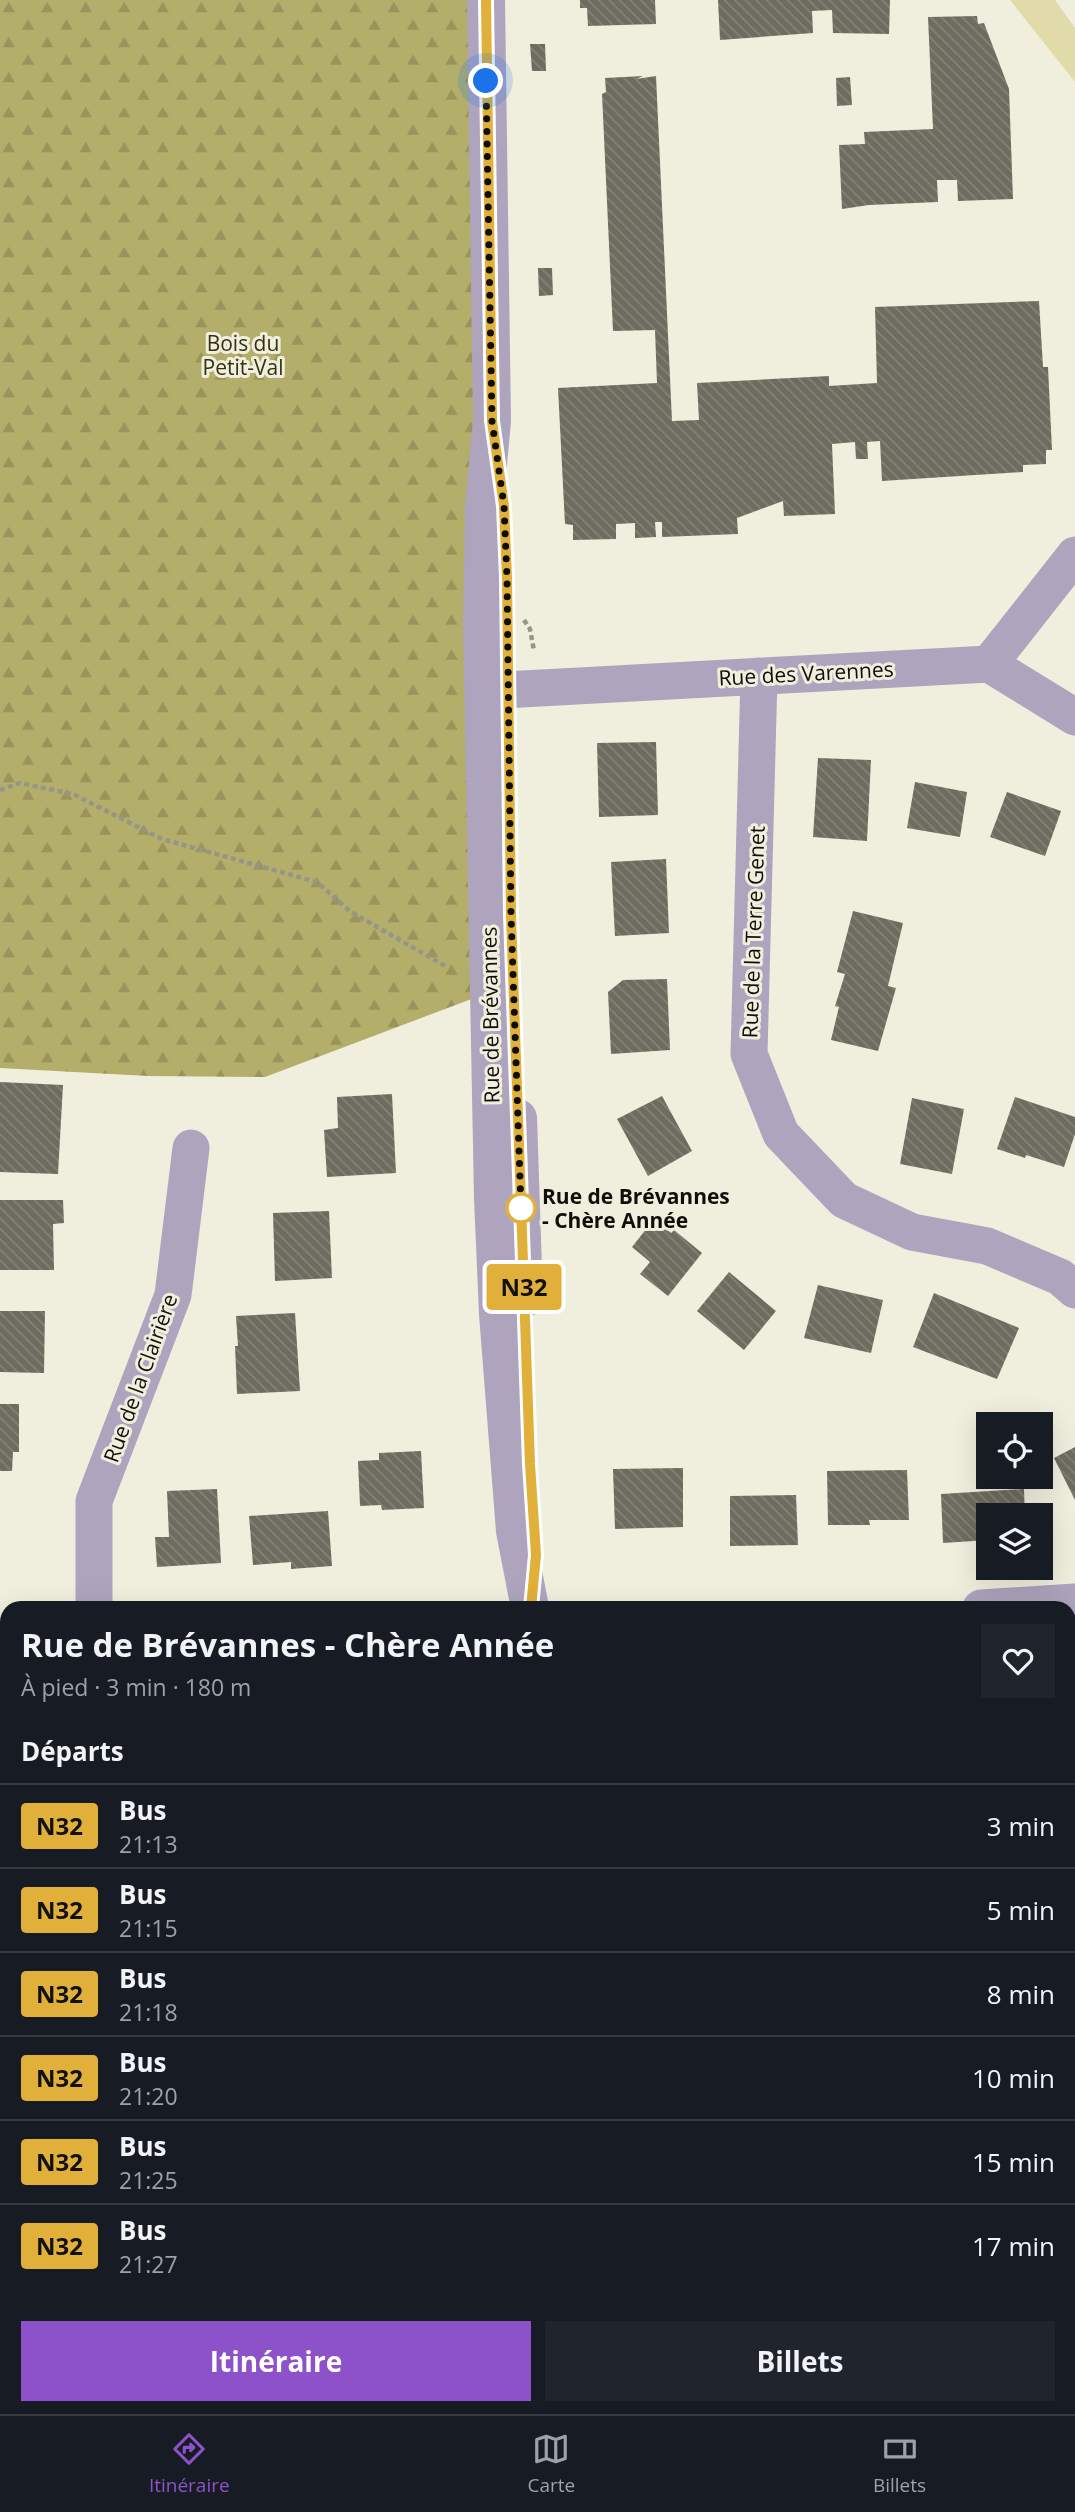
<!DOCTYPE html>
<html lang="fr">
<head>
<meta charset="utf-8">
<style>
  body { margin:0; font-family:"Open Sans",sans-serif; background:#20242c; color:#f1f3f6; height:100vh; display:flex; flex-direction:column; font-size:26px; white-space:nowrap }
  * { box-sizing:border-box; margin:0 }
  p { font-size:23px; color:#9ea1a6 }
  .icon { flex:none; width:38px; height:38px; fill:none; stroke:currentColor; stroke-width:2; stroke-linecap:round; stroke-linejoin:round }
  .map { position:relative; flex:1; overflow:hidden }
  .details { position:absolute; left:0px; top:1601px; width:1076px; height:814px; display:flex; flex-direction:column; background:#171b24; border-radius:21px 21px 0 0; box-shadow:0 7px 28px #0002 }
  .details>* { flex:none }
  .badge { padding:0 14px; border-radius:5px; font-size:24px; line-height:46px }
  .buttons { position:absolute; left:976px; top:1412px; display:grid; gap:14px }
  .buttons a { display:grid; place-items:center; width:77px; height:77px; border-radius:0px; background:#171b24; box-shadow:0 7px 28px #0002; font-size:35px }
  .you { position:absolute; width:35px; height:35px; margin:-18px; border:5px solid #fff; border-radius:50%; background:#1a73e8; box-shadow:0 0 0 10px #1a73e833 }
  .map>.badge { position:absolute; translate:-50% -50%; box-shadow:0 0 0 4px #fff }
  h2 { padding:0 21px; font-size:26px; line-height:63px }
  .round { display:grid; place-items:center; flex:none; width:74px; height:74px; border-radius:0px; background:#20242c }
  .head { display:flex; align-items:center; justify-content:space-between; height:119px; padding:0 21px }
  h1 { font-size:33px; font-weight:700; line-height:52px }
  .primary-button { display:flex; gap:14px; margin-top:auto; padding:14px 21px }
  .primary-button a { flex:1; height:80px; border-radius:0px; background:#8d52c9; color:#fff; font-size:28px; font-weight:700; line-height:80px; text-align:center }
  .primary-button a+a { background:#20242c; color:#f1f3f6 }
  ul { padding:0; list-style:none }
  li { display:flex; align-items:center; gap:21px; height:84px; padding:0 21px; border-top:2px solid #363941 }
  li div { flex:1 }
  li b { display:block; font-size:26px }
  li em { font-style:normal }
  li .badge { min-width:77px; font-weight:700; text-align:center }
  .menu { display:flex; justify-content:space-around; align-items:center; height:98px; border-top:2px solid #363941; background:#171b24; font-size:19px; color:#9ea1a6 }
  .menu a { display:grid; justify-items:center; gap:4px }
  .menu .active { color:#8d52c9 }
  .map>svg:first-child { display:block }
  .green { fill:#e0dba8 }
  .forest { fill:url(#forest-firs) }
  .building { fill:url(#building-back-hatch) }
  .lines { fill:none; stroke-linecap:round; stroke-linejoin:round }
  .path { stroke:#959588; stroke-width:4.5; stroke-dasharray:5 3.5; stroke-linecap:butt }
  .minor { stroke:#aea4be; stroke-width:37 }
  .tertiary { stroke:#aea4be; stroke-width:38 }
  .line-casing { stroke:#fff; stroke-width:16 }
  .line { stroke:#e0b03a; stroke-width:10 }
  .walk { stroke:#0f0f09; stroke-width:7; stroke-dasharray:0 12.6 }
  .stop-dot { fill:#fff; stroke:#e0b03a; stroke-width:3.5 }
  .labels { text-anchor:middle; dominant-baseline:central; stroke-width:6; stroke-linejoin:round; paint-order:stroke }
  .park-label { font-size:21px; fill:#343112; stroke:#f0efde }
  .street-label { font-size:21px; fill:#0f0f09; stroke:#f0efde }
  .stop-label { font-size:21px; font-weight:bold; fill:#0f0f09; stroke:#f0efde; text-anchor:start }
</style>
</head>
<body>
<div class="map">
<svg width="1075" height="2414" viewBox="0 0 1075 2414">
  <defs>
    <pattern id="forest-firs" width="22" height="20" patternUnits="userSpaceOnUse" patternTransform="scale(1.75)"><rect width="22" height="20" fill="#b4ae6b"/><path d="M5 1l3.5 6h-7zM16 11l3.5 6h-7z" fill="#9a945b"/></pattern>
    <pattern id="building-back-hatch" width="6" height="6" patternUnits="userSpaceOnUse" patternTransform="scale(1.75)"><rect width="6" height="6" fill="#6d6c5e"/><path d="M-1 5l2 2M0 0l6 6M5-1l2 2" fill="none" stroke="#838278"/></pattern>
  </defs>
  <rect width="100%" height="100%" fill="#f0efde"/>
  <path class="green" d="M1010,0H1055L1075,28V82Z"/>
  <path class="forest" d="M0,0H476L490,992L265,1077L148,1076L0,1068Z"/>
  <path class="building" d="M580,0H655L656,24L588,26L587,8H580Z
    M718,0H890L889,34L833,33L832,10L812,11L813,33L720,40Z
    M977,16L978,24L984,23L1009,89L1013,199L958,201L957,180H937L938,202L869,205L842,209L839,145L865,144L864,132L933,129L928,17Z
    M530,44H545L546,71H532Z
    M643,76L636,79L656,76L672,421L699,420L697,383L829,376V386L877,383L875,307L1039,301L1043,367H1048L1052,450H1046V464L1023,465V472L882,481L880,441L867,442L868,459H856L855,442L832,444L835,514L784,516L783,501L737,518L738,534L662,537V522H655L656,537L635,538V523L616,524V539L573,540V525L565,524L558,388L657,383L655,330L613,331L602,94L606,92L605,78Z
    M850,77L852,105L837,106L836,78Z
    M538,268H552L553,295L539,296Z
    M656,742L658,815L599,817L597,743Z
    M818,758L871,760L867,841L813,837Z
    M915,782L967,792L960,837L907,828Z
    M1007,792L1061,811L1045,856L990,837Z
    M666,859L669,933L615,936L611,862Z
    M853,911L903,923L888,986L896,988L878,1051L831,1040L839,1007L835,1006L845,974L837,972Z
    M667,979L670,1050L611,1054L608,992L623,980Z
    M0,1082L63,1085L58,1174L0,1172Z
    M392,1094L396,1173L327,1177L324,1130L338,1128L337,1097Z
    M662,1096L692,1151L648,1176L617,1119Z
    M1015,1097L1075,1117V1134L1064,1167L1026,1155L1025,1158L997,1149Z
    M912,1098L964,1109L952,1174L900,1164Z
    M0,1200H63L64,1223L53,1224L54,1270H0Z
    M329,1211L332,1278L275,1281L273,1213Z
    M654,1219L671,1233L674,1230L702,1253L668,1296L640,1274L650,1262L632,1247Z
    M729,1272L776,1311L744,1350L697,1311Z
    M818,1285L883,1300L871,1353L804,1338Z
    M934,1293L1019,1328L997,1379L913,1347Z
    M0,1311H45L44,1373L0,1372Z
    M295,1313L300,1391L237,1394L235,1346H238L236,1316Z
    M0,1404H19V1452H13L12,1471H0Z
    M1075,1447V1500L1054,1458Z
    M421,1451L424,1508L382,1510L381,1505L360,1506L358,1461L379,1460V1453Z
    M683,1468V1527L615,1529L613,1469Z
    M907,1470L909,1520H869L870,1525H828L827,1471Z
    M217,1489L221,1563L157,1567L155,1537H169L167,1491Z
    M1024,1489L1025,1516H989V1540L943,1543L941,1494Z
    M796,1495L798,1545L730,1546V1496Z
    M328,1511L332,1566L291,1569V1562L253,1565L249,1516Z
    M1069,1693H1075V1746L1069,1747Z
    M0,1706H6L7,1730H0Z
    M0,1843H7V1878L0,1879Z
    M1069,1970H1075V2022H1069Z
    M3,2125L7,2126V2182H4Z
    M1069,2165H1075V2221H1069Z
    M1069,2387H1075V2414H1032L1033,2408H1069Z
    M269,2408H318L312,2414H275Z
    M734,2408H793V2414H734Z
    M940,2408H1001L1000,2414H940Z"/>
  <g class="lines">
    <path class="path" d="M524,620L530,629L534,651
      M0,790L20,783L73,794L162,839L317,882L351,912L447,967"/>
    <path class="minor" d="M989,664L1075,717
      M759,676L749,1054L781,1134L844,1200L912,1232L987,1246L1060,1277L1075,1290
      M484,691L989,664L1075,555
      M94,1608V1501L173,1295L191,1148
      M981,1608L1075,1602
      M1069,2090H1075
      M0,2293L7,2308
      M1,2414L13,2408"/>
    <path class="tertiary" d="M486,0L492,421L484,506L482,627L493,1198L498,1314L515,1531L530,1608
      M518,1118L524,1299
      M573,2414L574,2408"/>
  </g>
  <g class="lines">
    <g class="line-casing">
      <path id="line" d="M486,0L492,421L504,506L507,578L511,915L530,1464L536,1555L531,1608"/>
    </g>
    <use href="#line" class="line"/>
    <path class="walk" d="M486,81L492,421L504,506L507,578L511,915L521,1208"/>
  </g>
  <circle class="stop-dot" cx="521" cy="1208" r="14"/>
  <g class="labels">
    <g class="park-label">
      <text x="243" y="343">Bois du<tspan x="243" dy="24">Petit-Val</tspan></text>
    </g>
    <g class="street-label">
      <text transform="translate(806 673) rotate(-3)">Rue des Varennes</text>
      <text transform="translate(753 932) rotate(-88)">Rue de la Terre Genet</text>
      <text transform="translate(490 1015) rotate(-91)">Rue de Brévannes</text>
      <text transform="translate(140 1378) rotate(-70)">Rue de la Clairière</text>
    </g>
    <g class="stop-label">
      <text x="542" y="1196">Rue de Brévannes<tspan x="542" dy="24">- Chère Année</tspan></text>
    </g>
  </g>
</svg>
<div class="buttons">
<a><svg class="icon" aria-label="locate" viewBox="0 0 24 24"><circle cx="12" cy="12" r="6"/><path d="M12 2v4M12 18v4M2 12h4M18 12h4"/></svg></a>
<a><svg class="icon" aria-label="layers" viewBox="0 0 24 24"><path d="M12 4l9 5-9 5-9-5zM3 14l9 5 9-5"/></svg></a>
</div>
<div class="you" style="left:486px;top:81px"></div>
<b class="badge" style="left:524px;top:1287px;background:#e0b03a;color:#111">N32</b>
<section class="details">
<div class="head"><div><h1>Rue de Brévannes - Chère Année</h1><p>À pied · 3 min · 180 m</p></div><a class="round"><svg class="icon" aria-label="heart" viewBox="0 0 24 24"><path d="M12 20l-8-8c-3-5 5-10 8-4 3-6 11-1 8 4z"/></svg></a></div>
<h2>Départs</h2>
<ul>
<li><span class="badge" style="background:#e0b03a;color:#111">N32</span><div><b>Bus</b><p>21:13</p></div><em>3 min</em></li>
<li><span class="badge" style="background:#e0b03a;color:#111">N32</span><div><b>Bus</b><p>21:15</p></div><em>5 min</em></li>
<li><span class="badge" style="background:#e0b03a;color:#111">N32</span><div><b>Bus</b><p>21:18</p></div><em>8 min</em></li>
<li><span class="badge" style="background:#e0b03a;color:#111">N32</span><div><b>Bus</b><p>21:20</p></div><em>10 min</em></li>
<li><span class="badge" style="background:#e0b03a;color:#111">N32</span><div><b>Bus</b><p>21:25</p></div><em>15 min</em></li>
<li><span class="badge" style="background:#e0b03a;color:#111">N32</span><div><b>Bus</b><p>21:27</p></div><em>17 min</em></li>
</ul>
<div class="primary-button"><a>Itinéraire</a><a>Billets</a></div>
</section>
</div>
<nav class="menu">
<a class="active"><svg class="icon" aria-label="directions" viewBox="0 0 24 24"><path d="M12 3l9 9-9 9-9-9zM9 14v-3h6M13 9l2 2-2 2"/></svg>Itinéraire</a>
<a><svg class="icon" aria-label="map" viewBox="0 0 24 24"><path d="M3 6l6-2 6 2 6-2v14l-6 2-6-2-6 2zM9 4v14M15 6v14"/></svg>Carte</a>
<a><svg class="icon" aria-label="tickets" viewBox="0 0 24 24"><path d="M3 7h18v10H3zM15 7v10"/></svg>Billets</a>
</nav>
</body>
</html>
